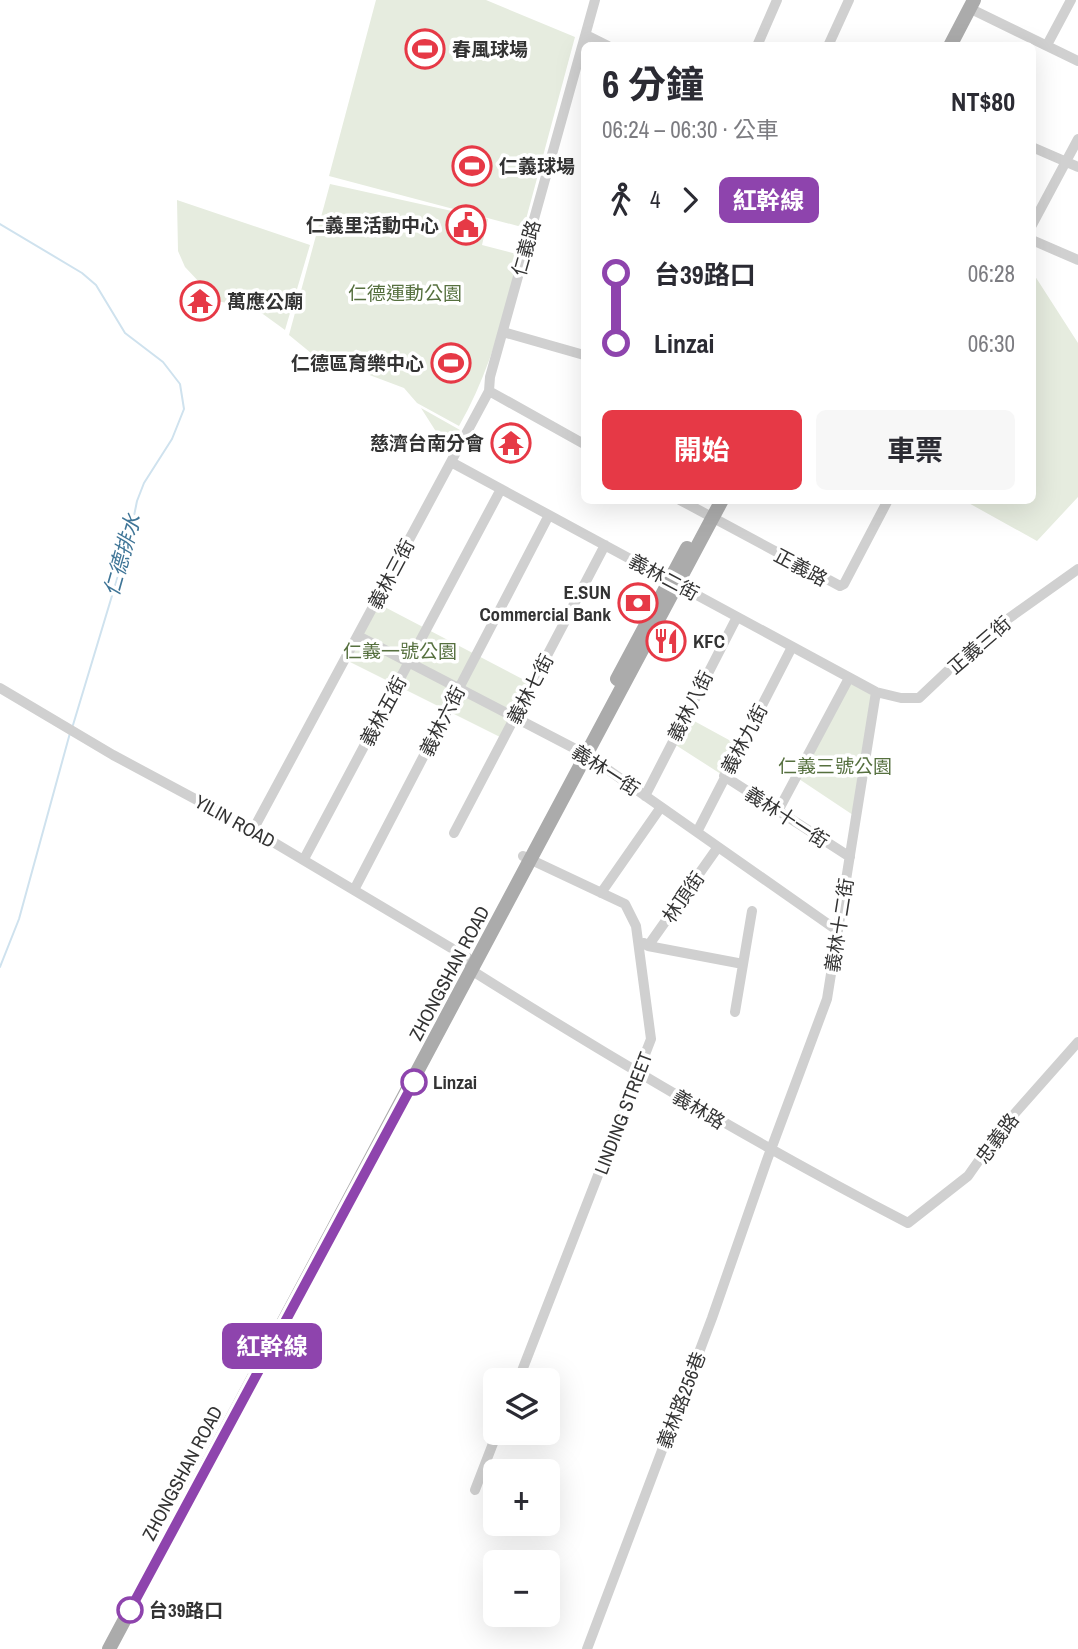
<!DOCTYPE html>
<html lang="zh-TW">
<head>
<meta charset="utf-8">
<style>
  body { margin:0; font-family:"Archivo Narrow","Noto Sans TC",sans-serif; background:#f7f7f7; color:#2b2b33; height:100vh; display:flex; flex-direction:column; font-size:26px; white-space:nowrap }
  * { box-sizing:border-box; margin:0 }
  p { font-size:23px; color:#7c7c81 }
  .icon { flex:none; width:38px; height:38px; fill:none; stroke:currentColor; stroke-width:2; stroke-linecap:round; stroke-linejoin:round }
  .map { position:relative; flex:1; overflow:hidden }
  .panel { position:absolute; left:581px; top:42px; width:455px; height:462px; display:flex; flex-direction:column; background:#fff; border-radius:10px; box-shadow:0 7px 28px #0002 }
  .panel>* { flex:none }
  .badge { padding:0 14px; border-radius:10px; font-size:24px; line-height:46px }
  .buttons { position:absolute; left:483px; top:1368px; display:grid; gap:14px }
  .buttons a { display:grid; place-items:center; width:77px; height:77px; border-radius:10px; background:#fff; box-shadow:0 7px 28px #0002; font-size:35px }
  .map>.badge { position:absolute; translate:-50% -50%; box-shadow:0 0 0 4px #fff }
  .legs { display:flex; align-items:center; gap:10px; height:77px; padding:0 21px; font-size:23px }
  .legs p { margin-inline-start:auto }
  .head { display:flex; align-items:center; justify-content:space-between; height:119px; padding:0 21px }
  h1 { font-size:38px; font-weight:700; line-height:52px }
  .button { display:flex; gap:14px; margin-top:auto; padding:14px 21px }
  .button a { flex:1; height:80px; border-radius:10px; background:#e63946; color:#fff; font-size:28px; font-weight:700; line-height:80px; text-align:center }
  .button a+a { background:#f7f7f7; color:#2b2b33 }
  ul { padding:0 21px; list-style:none }
  li { display:flex; align-items:center; gap:24px; height:70px; font-size:26px }
  li i { display:grid; place-items:center; width:10px; height:100%; margin:0 9px; background:currentColor }
  li i::after { content:''; width:18px; height:18px; margin:-9px; border:5px solid; border-radius:50%; background:#fff }
  li p { margin-inline-start:auto }
  li:first-child i { background:linear-gradient(#0000 50%,currentColor 0) }
  li:last-child i { background:linear-gradient(currentColor 50%,#0000 0) }
  .map>svg:first-child { display:block }
  .green { fill:#e6ecdf }
  .lines { fill:none; stroke-linecap:round; stroke-linejoin:round }
  .stream { stroke:#cfe2ee; stroke-width:2 }
  .minor { stroke:#d0d0d0; stroke-width:10 }
  .major { stroke:#ababab; stroke-width:14 }
  .line-1-casing { stroke:#fff; stroke-width:16 }
  .line-1 { stroke:#8e44ad; stroke-width:10 }
  .stop-1-dot { fill:#fff; stroke:#8e44ad; stroke-width:3.5 }
  .labels { text-anchor:middle; dominant-baseline:central; stroke-width:7; stroke-linejoin:round; paint-order:stroke }
  .poi-label { font-size:19px; font-weight:bold; fill:#333; stroke:#fff; text-anchor:start }
  .street-label { font-size:19px; fill:#333; stroke:#fff }
  .park-label { font-size:19px; fill:#56703f; stroke:#fff }
  .stop-label { font-size:19px; font-weight:bold; fill:#333; stroke:#fff; text-anchor:start }
  .water-label { font-size:21px; font-style:italic; fill:#3f7597; stroke:#fff }
</style>
</head>
<body>
<div class="map">
<svg width="1078" height="1649" viewBox="0 0 1078 1649">
  <rect width="100%" height="100%" fill="#fff"/>
  <path class="green" d="M376,0H486L575,37L525,223L518,226L329,176Z
    M330,184L488,219L482,245L520,255C504,315 490,372 459,426L417,403L404,388L311,353L289,335Z
    M177,200L310,245L285,330L256,309L217,301L185,267L178,251Z
    M1033,273L1078,343V497L1037,541L965,501L1032,500Z
    M421,408L460,430L449,452Z
    M377,603L530,683L500,737L348,661Z
    M849,678L876,692L856,817L796,777Z
    M685,716L740,746L724,776L671,742Z"/>
  <g class="lines">
    <path class="stream" d="M0,224L82,273L96,285L125,333L163,362L180,384L184,409L172,439L144,483L137,501L130,536L73,725
      M0,967L19,919L70,733"/>
    <path class="minor" d="M969,8L1078,61
      M586,35L608,46
      M1047,45L1071,0
      M757,46L777,0
      M828,46L849,0
      M1032,147L1078,167
      M1032,225L1078,139
      M1032,240L1078,260
      M503,332L584,355
      M584,444L489,391L490,377L595,0
      M451,462L876,692L901,698H919L974,646L1005,621L1078,569
      M680,500L840,586L844,584L888,500
      M358,636L587,755L838,931
      M0,688L113,755L253,830L468,958L471,970C614,1060 758,1145 908,1223L968,1176L1001,1129L1078,1042
      M724,776L850,857
      M645,796L737,617
      M778,811L849,678
      M253,830L489,391
      M697,832L792,647
      M454,833L605,545
      M304,859L501,489
      M354,890L549,515
      M601,893L661,807
      M644,943L648,946L743,964
      M648,946L718,847
      M735,1012L752,911
      M518,1381L651,1039L636,926L625,904L523,856
      M475,1490L497,1433
      M587,1649L712,1318L767,1160L827,999L876,692"/>
    <path class="major" d="M950,46L974,0
      M617,679L687,548
      M109,1649L722,500"/>
  </g>
  <g class="lines">
    <g class="line-1-casing">
      <path id="line-1" d="M130,1610L414,1082"/>
    </g>
    <use href="#line-1" class="line-1"/>
  </g>
  <defs>
    <g id="stadium-ring" transform="scale(2.0125)"><circle r="9.5" fill="#fff" stroke="#e63946" stroke-width="1.5"/><path d="M0-5a6.5 5 0 1 0 0 10a6.5 5 0 1 0 0-10ZM-3.5-1.8h7v3.6h-7Z" fill="#e63946"/></g>
    <g id="civic-ring" transform="scale(2.0125)"><circle r="9.5" fill="#fff" stroke="#e63946" stroke-width="1.5"/><path d="M-.6-6.5H3V-4.5H.6V-3L4-1V1h2V6H-6V1h2V-1L-.6-3ZM-1.2 2.5V6h2.4V2.5Z" fill="#e63946"/></g>
    <g id="temple-ring" transform="scale(2.0125)"><circle r="9.5" fill="#fff" stroke="#e63946" stroke-width="1.5"/><path d="M0-6L5-2H3V0L6.5 2.5H4V6H1.5V3h-3V6H-4V2.5H-6.5L-3 0V-2H-5Z" fill="#e63946"/></g>
    <g id="bank-ring" transform="scale(2.0125)"><circle r="9.5" fill="#fff" stroke="#e63946" stroke-width="1.5"/><path d="M-6-4H6V4H-6ZM0-2.3a2.3 2.3 0 1 0 0 4.6a2.3 2.3 0 1 0 0-4.6Z" fill="#e63946"/></g>
    <g id="restaurant-ring" transform="scale(2.0125)"><circle r="9.5" fill="#fff" stroke="#e63946" stroke-width="1.5"/><path d="M-5-6h1v4h1v-4h1v4h1v-4h1v5L-1.5 .5V6h-2V.5L-5-1ZM5-6V6H3V1.5H1.5Q1.5-4 5-6Z" fill="#e63946"/></g>
  </defs>
  <g fill-rule="evenodd">
    <use href="#stadium-ring" x="425" y="49"/>
    <use href="#stadium-ring" x="472" y="166"/>
    <use href="#civic-ring" x="466" y="225"/>
    <use href="#temple-ring" x="200" y="301"/>
    <use href="#stadium-ring" x="451" y="363"/>
    <use href="#temple-ring" x="511" y="443"/>
    <use href="#bank-ring" x="638" y="603"/>
    <use href="#restaurant-ring" x="666" y="641"/>
  </g>
  <g class="stop-1-dot">
    <circle cx="414" cy="1082" r="12"/>
    <circle cx="130" cy="1610" r="12"/>
  </g>
  <g class="labels">
    <g class="poi-label">
      <text x="452" y="49">春風球場</text>
      <text x="499" y="166">仁義球場</text>
      <text x="439" y="225" text-anchor="end">仁義里活動中心</text>
      <text x="227" y="301">萬應公廟</text>
      <text x="424" y="363" text-anchor="end">仁德區育樂中心</text>
      <text x="484" y="443" text-anchor="end">慈濟台南分會</text>
      <text x="611" y="592" text-anchor="end">E.SUN<tspan x="611" dy="22">Commercial Bank</tspan></text>
      <text x="693" y="641">KFC</text>
    </g>
    <g class="street-label">
      <text transform="translate(526 248) rotate(-74)">仁義路</text>
      <text transform="translate(801 567) rotate(28)">正義路</text>
      <text transform="translate(391 574) rotate(-62)">義林三街</text>
      <text transform="translate(664 577) rotate(28)">義林二街</text>
      <text transform="translate(979 645) rotate(-41)">正義三街</text>
      <text transform="translate(530 689) rotate(-62)">義林七街</text>
      <text transform="translate(690 706) rotate(-63)">義林八街</text>
      <text transform="translate(383 711) rotate(-62)">義林五街</text>
      <text transform="translate(442 721) rotate(-63)">義林六街</text>
      <text transform="translate(744 739) rotate(-62)">義林九街</text>
      <text transform="translate(606 770) rotate(33)">義林一街</text>
      <text transform="translate(787 817) rotate(33)">義林十一街</text>
      <text transform="translate(235 821) rotate(29)">YILIN ROAD</text>
      <text transform="translate(683 897) rotate(-55)">林頂街</text>
      <text transform="translate(839 925) rotate(-81)">義林十二街</text>
      <text transform="translate(449 973) rotate(-62)">ZHONGSHAN ROAD</text>
      <text transform="translate(699 1109) rotate(31)">義林路</text>
      <text transform="translate(623 1113) rotate(-69)">LINDING STREET</text>
      <text transform="translate(997 1138) rotate(-53)">忠義路</text>
      <text transform="translate(681 1400) rotate(-69)">義林路256巷</text>
      <text transform="translate(182 1473) rotate(-62)">ZHONGSHAN ROAD</text>
    </g>
    <g class="park-label">
      <text x="405" y="293">仁德運動公園</text>
      <text x="400" y="651">仁義一號公園</text>
      <text x="835" y="766">仁義三號公園</text>
    </g>
    <g class="stop-label">
      <text x="433" y="1082">Linzai</text>
      <text x="149" y="1610">台39路口</text>
    </g>
    <g class="water-label">
      <text transform="translate(122 555) rotate(-74)">仁德排水</text>
    </g>
  </g>
</svg>
<div class="buttons">
<a><svg class="icon" aria-label="layers" viewBox="0 0 24 24"><path d="M12 4l9 5-9 5-9-5zM3 14l9 5 9-5"/></svg></a>
<a>+</a>
<a>−</a>
</div>
<b class="badge" style="left:272px;top:1346px;background:#8e44ad;color:#fff">紅幹線</b>
<section class="panel">
<div class="head"><div><h1>6 分鐘</h1><p>06:24 – 06:30 · 公車</p></div><b>NT$80</b></div>
<div class="legs"><svg class="icon" aria-label="walk" viewBox="0 0 24 24"><circle cx="13" cy="4" r="2"/><path d="M13 8l-2 6 4 7M11 14l-3 7M7 12l3-4h3l4 4"/></svg>4<svg class="icon" aria-label="forward" viewBox="0 0 24 24"><path d="M9 5l7 7-7 7"/></svg><b class="badge" style="background:#8e44ad;color:#fff">紅幹線</b></div>
<ul>
<li><i style="color:#8e44ad"></i><b>台39路口</b><p>06:28</p></li>
<li><i style="color:#8e44ad"></i><b>Linzai</b><p>06:30</p></li>
</ul>
<div class="button"><a>開始</a><a>車票</a></div>
</section>
</div>
</body>
</html>
